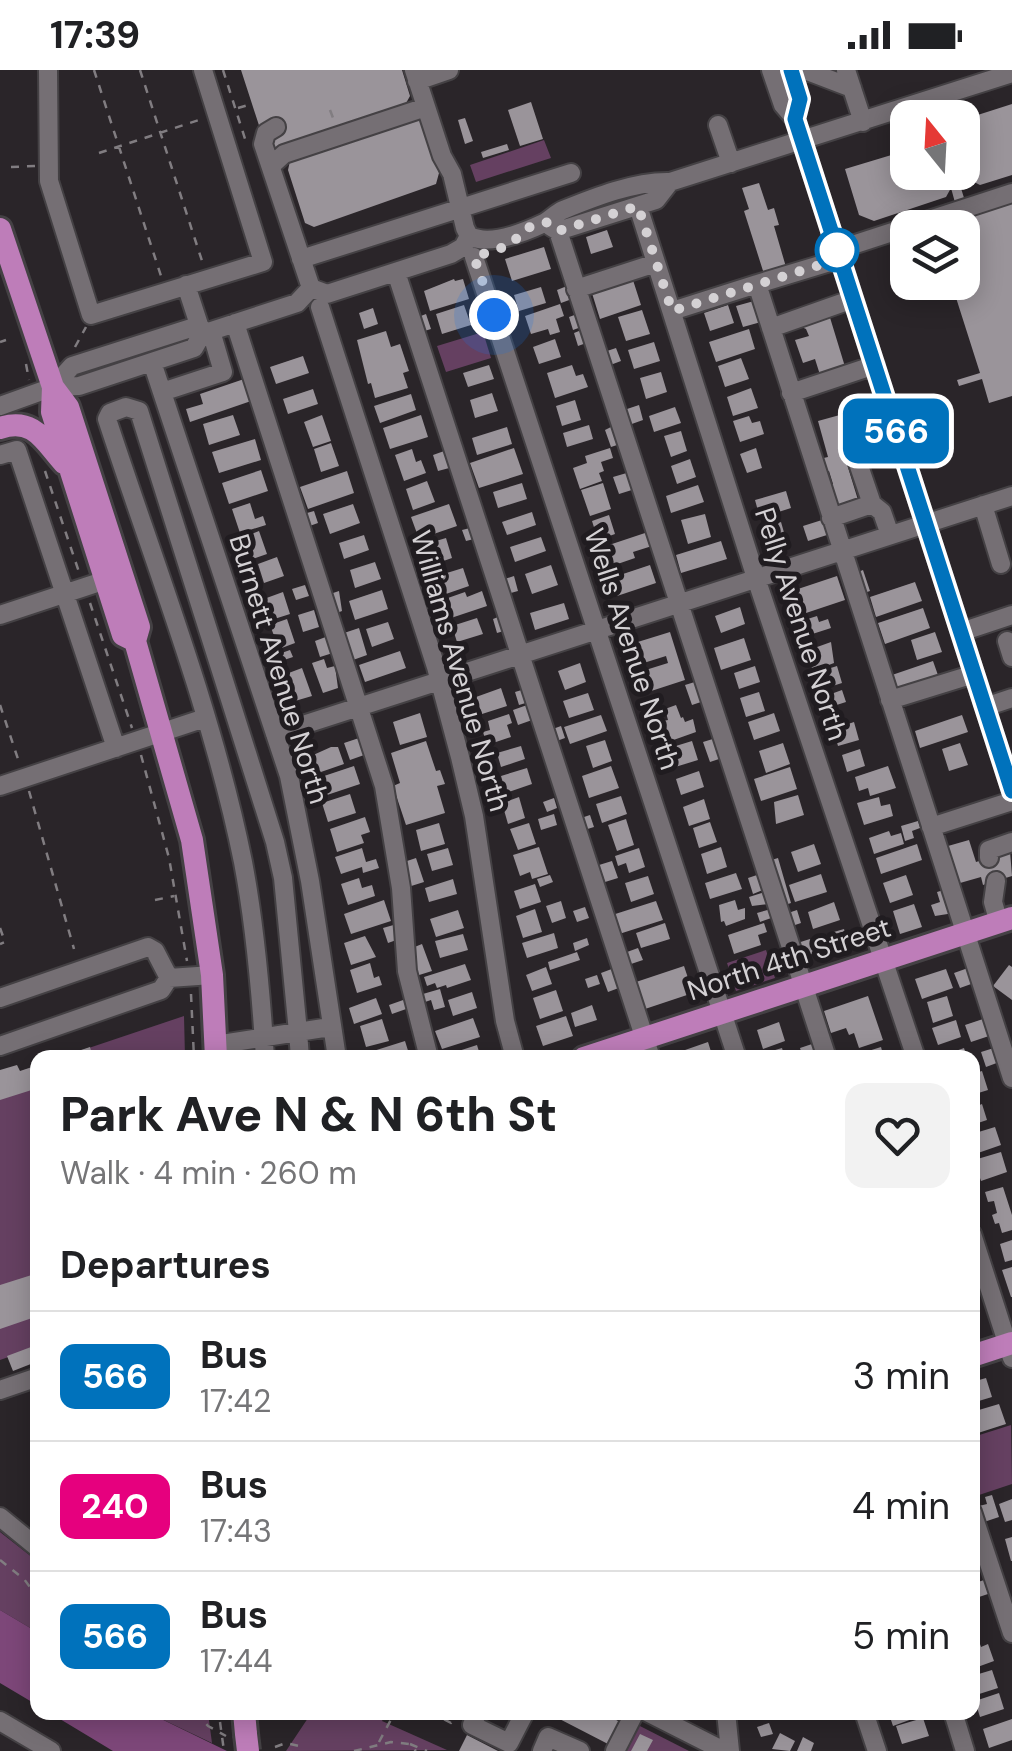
<!DOCTYPE html>
<html lang="en">
<head>
<meta charset="utf-8">
<style>
  body { margin:0; font-family:"DM Sans",sans-serif; background:#f2f2f2; color:#202124; height:100vh; display:flex; flex-direction:column; font-size:38px; white-space:nowrap }
  * { box-sizing:border-box; margin:0 }
  p { font-size:32px; color:#757577 }
  .icon { flex:none; width:55px; height:55px; fill:none; stroke:currentColor; stroke-width:2; stroke-linecap:round; stroke-linejoin:round }
  .map { position:relative; flex:1; overflow:hidden }
  .drawer { position:absolute; left:30px; top:980px; width:950px; height:670px; display:flex; flex-direction:column; background:#fff; border-radius:20px; box-shadow:0 5px 25px #0003 }
  .drawer>* { flex:none }
  .badge { padding:0 20px; border-radius:15px; font-size:35px; line-height:65px }
  .needle { width:65px; rotate:342deg }
  .controls { position:absolute; left:890px; top:30px; display:grid; gap:20px }
  .controls a { display:grid; place-items:center; width:90px; height:90px; border-radius:20px; background:#fff; box-shadow:0 5px 25px #0003; font-size:50px }
  .you { position:absolute; width:50px; height:50px; margin:-25px; border:8px solid #fff; border-radius:50%; background:#1a73e8; box-shadow:0 0 0 15px #1a73e833 }
  .map>.badge { position:absolute; translate:-50% -50%; box-shadow:0 0 0 5px #fff }
  h2 { padding:0 30px; font-size:38px; line-height:90px }
  .round { display:grid; place-items:center; flex:none; width:105px; height:105px; border-radius:20px; background:#f2f2f2 }
  .overview { display:flex; align-items:center; justify-content:space-between; height:170px; padding:0 30px }
  h1 { font-size:48px; font-weight:800; line-height:75px }
  ul { padding:0; list-style:none }
  li { display:flex; align-items:center; gap:30px; height:130px; padding:0 30px; border-top:2px solid #e0e0e0 }
  li div { flex:1 }
  li b { display:block; font-size:38px }
  li em { font-style:normal }
  li .badge { min-width:110px; font-weight:700; text-align:center }
  .status { display:flex; justify-content:space-between; align-items:center; height:70px; padding:0 50px; background:#fff; direction:ltr }
  .status svg { height:28px; fill:currentColor }
  .map>svg:first-child { display:block }
  .green { fill:#654061 }
  .water { fill:#7d4779 }
  .building { fill:#9a949a }
  .lines { fill:none; stroke-linecap:round; stroke-linejoin:round }
  .minor-casing { stroke:#444144; stroke-width:22 }
  .major-casing { stroke:#444144; stroke-width:28 }
  .path { stroke:#817d81; stroke-width:2.5; stroke-dasharray:8 8; stroke-linecap:butt }
  .minor { stroke:#756f74; stroke-width:18 }
  .major { stroke:#be7db9; stroke-width:22 }
  .major-bridge-casing { stroke:#444144; stroke-width:28; stroke-linecap:butt }
  .path-bridge { stroke:#817d81; stroke-width:2.5; stroke-dasharray:8 8; stroke-linecap:butt }
  .major-bridge { stroke:#be7db9; stroke-width:22 }
  .line-casing { stroke:#fff; stroke-width:22 }
  .line { stroke:#0072bc; stroke-width:15 }
  .walk { stroke:#d4d1d4; stroke-width:10; stroke-dasharray:0 18 }
  .stop-dot { fill:#fff; stroke:#0072bc; stroke-width:5 }
  .labels { text-anchor:middle; dominant-baseline:central; stroke-width:10; stroke-linejoin:round; paint-order:stroke }
  .street-label { font-size:28px; fill:#d4d1d4; stroke:#201c20 }
</style>
</head>
<body>
<div class="status"><b>17:39</b><svg viewBox="0 0 49 12"><path d="M0 12V9h3v3zM5 12V6h3v6zM10 12V3h3v9zM15 12V0h3v12zM26 1h20v11H26zM47 4h2v5h-2z"/></svg></div>
<div class="map">
<svg width="1012" height="1681" viewBox="0 0 1012 1681">
  <rect width="100%" height="100%" fill="#2a2529"/>
  <path class="green" d="M544,70L551,88L476,112L470,95Z
    M483,262L491,288L446,302L437,276Z
    M766,880L775,908L736,921L727,893Z
    M184,946L185,987H62Z
    M37,996V1277L0,1290V1009Z
    M1011,1355L1012,1414L973,1427V1367Z
    M0,1462L37,1491V1562L0,1540Z
    M312,1642L386,1643L382,1651L447,1680L286,1681Z
    M149,1643H208L212,1673L151,1644Z
    M636,1654L689,1681H622Z"/>
  <path class="water" d="M0,1540L37,1562V1635L0,1613Z
    M50,1643H149L227,1681H113Z"/>
  <path class="building" d="M241,0H402L410,26L405,35L267,80Z
    M531,32L543,69L520,76L508,40Z
    M1012,34V105L980,115L972,111L960,115L969,144L1012,131V326L989,333L982,309L959,316L957,310L980,303L951,212H962V158H930L959,147L951,118L946,127L874,151L859,145L845,99L908,80V102H962V50Z
    M465,48L473,71L465,74L458,50Z
    M418,49L423,54L439,103L436,114L314,157L305,153L288,100L290,91Z
    M507,74L509,80L483,88L481,82Z
    M759,113L768,140L774,138L779,155L774,156L786,197L764,204L744,141L749,139L742,118Z
    M607,160L613,177L591,184L586,167Z
    M544,177L551,199L512,211L505,189Z
    M632,207L641,235L600,249L591,220Z
    M454,209L455,211L463,209L469,229L430,241L424,221Z
    M567,216L572,229L561,233L557,220Z
    M541,217L546,233L519,241L514,225Z
    M754,231L761,252L743,257L736,236Z
    M560,234L564,246L556,249L560,262L550,265L548,259L531,264L525,246Z
    M464,235L471,255L442,264L436,244Z
    M728,235L734,253L710,261L704,243Z
    M373,238L378,254L364,259L359,243Z
    M642,240L650,264L626,271L618,247Z
    M828,241L846,300L821,308L815,289L803,293L795,270L809,266L806,259L793,253Z
    M580,243L584,256L573,260L569,247Z
    M426,244L431,259L418,263L413,249Z
    M584,259L589,272L578,276L574,263Z
    M749,259L755,279L716,292L709,272Z
    M386,261L391,277L400,274L409,301L403,303L408,318L375,328L371,313L368,314L357,270Z
    M555,269L561,287L539,294L533,277Z
    M654,272L660,291L634,299L628,280Z
    M616,278L621,291L605,297L601,283Z
    M303,286L309,303L276,314L270,297Z
    M741,288L749,309L725,317L718,296Z
    M489,295L494,309L468,317L463,303Z
    M572,295L576,306L583,304L588,317L555,328L547,303Z
    M661,302L667,322L646,329L640,308Z
    M247,308L254,330L190,352L186,339L203,334L200,324Z
    M751,318L758,338L733,346L727,327Z
    M313,319L318,334L288,344L283,329Z
    M492,323L498,341L475,348L470,330Z
    M411,324L416,340L380,353L374,336Z
    M575,330L581,350L562,356L556,336Z
    M639,335L643,350L629,355L624,340Z
    M675,337L681,353L654,362L649,346Z
    M847,343L857,377L843,381L858,430L833,437L827,415L833,414L829,401L823,403L819,389L828,387L818,351Z
    M233,345L240,365L209,375L203,354Z
    M322,345L331,371L313,377L304,352Z
    M421,345L428,367L390,379L383,358Z
    M749,346L752,353L760,351L764,364L740,372L733,351Z
    M589,355L593,369L567,377L563,363Z
    M613,356L620,374L611,377L605,360Z
    M507,357L512,374L477,385L472,368Z
    M681,361L687,381L671,387L664,366Z
    M255,369L261,390L219,403L212,382Z
    M331,373L339,396L321,402L314,379Z
    M514,378L523,404L479,418L470,393Z
    M610,378L613,388L601,392L604,401L599,403L602,411L580,419L573,398L587,393L585,386Z
    M756,378L762,398L747,403L740,384Z
    M412,379L416,392L421,390L426,403L404,411L395,385Z
    M447,380L453,397L438,401L433,385Z
    M690,389L696,407L677,414L671,396Z
    M261,400L268,421L229,434L222,413Z
    M347,401L354,423L308,439L300,417Z
    M630,402L635,419L619,424L613,407Z
    M427,411L435,432L413,440L406,419Z
    M522,413L527,429L498,438L493,422Z
    M603,413L611,439L590,446L581,420Z
    M698,415L704,432L671,443L666,426Z
    M786,421L791,438L760,448L755,430Z
    M250,433L255,449L263,446L266,455L240,463L232,439Z
    M353,434L360,453L330,464L323,444Z
    M449,434L457,456L419,469L411,447Z
    M314,441L318,453L304,458L300,445Z
    M532,442L536,455L507,465L502,452Z
    M705,444L711,467L688,474L681,450Z
    M609,445L615,464L598,470L592,451Z
    M822,450L827,465L808,471L803,456Z
    M781,452L787,473L769,479L763,458Z
    M470,458L474,469L466,471L462,460Z
    M259,461L267,484L250,490L243,467Z
    M648,462L652,476L633,482L635,488L603,499L597,479Z
    M364,465L369,480L344,489L339,473Z
    M541,467L546,481L515,492L510,477Z
    M446,468L452,488L432,495L426,474Z
    M721,471L727,489L681,503L676,485Z
    M277,487L284,506L264,513L258,494Z
    M375,492L381,509L355,518L350,500Z
    M551,495L558,515L532,524L525,504Z
    M650,495L656,513L617,526L611,508Z
    M463,498L469,516L443,525L437,506Z
    M863,500L870,521L858,525L851,505Z
    M514,506L518,521L503,525L499,511Z
    M837,506L845,530L797,546L789,522Z
    M915,512L922,531L876,547L870,527Z
    M305,515L309,526L296,530L292,519Z
    M382,520L388,539L355,550L349,531Z
    M339,521L342,541L332,545L327,525Z
    M482,521L487,536L451,548L445,529L465,522L467,527Z
    M283,522L290,544L268,551L261,530Z
    M564,533L569,549L535,560L530,543Z
    M740,537L745,554L721,563L715,546Z
    M923,538L930,558L885,574L878,553Z
    M314,540L319,557L303,562L298,545Z
    M503,545L507,560L497,563L493,549Z
    M817,546L819,552L828,549L831,558L800,568L795,553Z
    M477,548L483,564L457,572L452,556Z
    M287,549L295,573L279,579L270,555Z
    M388,552L394,569L372,577L366,559Z
    M359,558L367,585L353,590L344,563Z
    M670,562L685,610L642,624L636,603L668,593L666,586L634,596L628,575Z
    M935,562L942,582L917,590L911,570Z
    M331,565L336,582L320,587L315,571Z
    M744,568L751,590L721,600L714,578Z
    M831,572L834,593L813,601L806,581Z
    M290,580L293,587L278,592L276,585Z
    M400,581L406,598L365,612L359,595Z
    M324,589L327,598L335,596L338,618L323,623L312,593Z
    M933,591L939,608L897,622L892,605Z
    M580,593L586,612L565,620L558,601Z
    M755,596L760,612L739,619L734,603Z
    M837,596L842,613L820,620L815,603Z
    M302,598L312,626L295,631L286,604Z
    M698,611L704,631L692,635L685,615Z
    M501,618L507,636L482,644L476,627Z
    M525,619L529,632L519,635L515,622Z
    M842,620L846,632L824,639L820,628Z
    M759,622L765,641L746,647L740,628Z
    M588,623L594,640L569,648L563,631Z
    M530,634L535,649L518,655L513,640Z
    M676,635L681,648L683,647L685,652L693,649L696,662L665,673L661,660L665,659L663,651L668,650L665,639Z
    M420,643L427,667L400,675L393,652Z
    M774,643L780,661L754,670L748,652Z
    M509,644L512,653L507,655L511,667L487,675L483,662L490,660L488,651Z
    M601,645L607,661L570,674L564,657Z
    M962,645L968,662L920,678L915,661Z
    M854,652L859,670L838,676L833,659Z
    M561,656L565,668L554,672L550,660Z
    M362,667L367,684L350,690L344,673Z
    M716,668L722,688L710,692L703,672Z
    M605,670L612,691L593,698L586,676Z
    M426,671L436,701L440,700L445,714L437,716L445,743L406,755L393,716L400,713L391,683Z
    M692,671L698,690L672,698L666,679Z
    M783,673L790,694L766,703L759,681Z
    M960,673L968,695L949,701L942,679Z
    M521,676L525,689L501,697L497,683Z
    M331,677H338L344,694L318,703L316,696L313,697L311,686Z
    M860,679L865,696L847,702L842,685Z
    M354,696L360,714L324,726L318,708Z
    M611,696L619,718L589,728L582,706Z
    M888,696L896,718L870,726L868,718L859,721L855,707Z
    M790,697L797,719L761,731L754,709Z
    M527,698L532,714L506,723L501,706Z
    M699,701L704,717L681,725L676,709Z
    M350,724L356,743L328,752L322,733Z
    M798,725L804,745L776,754L774,732Z
    M621,726L627,744L602,753L596,734Z
    M519,727L525,748L508,754L502,733Z
    M879,727L881,736L890,734L893,746L864,755L857,733Z
    M554,728L557,738L547,742L543,732Z
    M704,729L710,749L689,756L683,737Z
    M554,744L557,755L541,760L538,749Z
    M590,745L594,757L581,761L578,749Z
    M365,747L370,762L361,765L364,773L337,782L330,759Z
    M626,749L634,775L617,781L608,755Z
    M918,751L920,758L912,761L914,768L905,771L901,756Z
    M710,752L717,772L699,778L693,758Z
    M439,753L445,774L421,781L416,760Z
    M529,753L536,774L518,780L510,759Z
    M889,761L891,766L901,763L904,774L874,784L869,768Z
    M969,770L976,792L1010,781L1012,806L983,815L981,807L960,813L948,776Z
    M814,774L821,794L798,802L791,782Z
    M917,774L922,790L881,804L876,788Z
    M539,777L548,804L532,809L530,802L520,806L513,785Z
    M721,777L727,797L707,804L701,784Z
    M362,778L366,792L376,789L379,798L363,803L362,797L341,804L335,787Z
    M448,778L453,795L432,801L427,784Z
    M639,778L645,797L629,803L626,793L618,796L615,786Z
    M416,788L424,812L408,817L401,793Z
    M778,788L791,833L779,837L765,792Z
    M612,791L618,808L605,812L599,795Z
    M736,803L742,819L710,829L705,813Z
    M760,804L765,819L753,824L748,808Z
    M821,804L827,822L795,832L789,815Z
    M550,805L553,812L540,817L537,809Z
    M906,805L913,825L890,833L883,813Z
    M648,806L654,824L631,832L625,813Z
    M359,808L362,818L372,815L375,826L348,835L341,814Z
    M453,809L457,824L429,832L425,818Z
    M535,814L541,832L520,839L514,821Z
    M947,819L954,843L935,846L931,835L940,832L937,822Z
    M765,822L769,834L752,836L749,827Z
    M384,830L391,851L351,864L344,844Z
    M735,830L738,840L745,838V849L726,856L724,851L721,852L719,835Z
    M561,831L566,848L552,853L546,836Z
    M656,831L663,850L616,865L609,846Z
    M834,832L840,850L813,859L808,842Z
    M914,834L922,857L900,864L893,841Z
    M585,837L589,848L577,852L573,841Z
    M535,839L542,862L523,868L516,846Z
    M771,839L774,847L760,852L757,843Z
    M458,840L464,858L436,867L430,849Z
    M797,840L801,853L786,858L782,845Z
    M665,853L670,869L641,878L636,863Z
    M764,853L767,862L758,865L761,875L734,884L728,865Z
    M397,854L402,868L388,873L383,858Z
    M844,859L849,877L822,885L817,867Z
    M554,863L558,878L527,888L522,873Z
    M463,864L468,880L440,888L435,871Z
    M365,866L376,887L351,895L344,873Z
    M587,868L589,875L575,881L573,873Z
    M810,869L815,883L796,889L791,875Z
    M422,874L432,901L416,906L407,880Z
    M638,878L643,890L631,894L627,882Z
    M782,881L788,896L773,901L768,886Z
    M577,882L580,890L550,900L548,892Z
    M370,893L374,908L379,906L382,915L357,923L350,900Z
    M465,894L471,910L447,918L446,915L437,918L435,913L427,916L424,907Z
    M1009,895L1012,897V930L993,916Z
    M684,896L693,923L642,940L633,913Z
    M546,897L552,914L532,921L526,905Z
    M617,897L624,916L608,922L601,903Z
    M968,898L974,913L960,918L954,903Z
    M946,899L953,918L922,929L915,909Z
    M597,905L600,914L588,918L585,909Z
    M440,919L445,937L434,940L431,930L419,934L416,926Z
    M556,920L563,941L540,949L533,928Z
    M472,922L477,938L453,946L448,930Z
    M868,926L883,970L859,978L854,963L849,965L846,958L831,963L824,941Z
    M947,926L953,946L933,953L927,932Z
    M376,928L382,944L354,954L349,938Z
    M406,929L409,938L392,944L389,935Z
    M592,935L597,950L575,957L571,943Z
    M566,946L573,966L543,976L536,956Z
    M473,948L480,967L442,979L435,961Z
    M986,948L992,965L971,972L965,955Z
    M382,949L389,971L366,977L360,956Z
    M956,950L961,967L938,975L932,958Z
    M779,952L785,971L763,979L757,960Z
    M405,971L410,987L368,988L367,983Z
    M708,972L713,988H665V987Z
    M815,973L820,988H803L800,978Z
    M477,975L481,988H440V987Z
    M90,977L93,988H60V987Z
    M881,977L884,988H863L862,983Z
    M997,977L1002,991L986,997L981,982Z
    M782,978L785,988H767L765,983Z
    M964,978L967,988H939V987Z
    M17,995L20,1001L38,995V1018L0,1030V1000Z
    M982,1001L988,1020L972,1025V1004Z
    M982,1034L987,1050L972,1055V1038Z
    M995,1057L1001,1075L978,1083L972,1064Z
    M1001,1082L1007,1102L981,1111L974,1090Z
    M1003,1117L1012,1145V1160L1002,1163L999,1153L995,1154L992,1145L997,1143L994,1131L988,1132L985,1122Z
    M1012,1170V1190L1005,1192L1000,1174Z
    M1012,1197V1227H1011L1002,1200Z
    M38,1203V1246L0,1259V1215Z
    M31,1277L36,1292L13,1301L7,1286Z
    M986,1308L992,1327L972,1333V1312Z
    M999,1334L1006,1354L978,1363L972,1342Z
    M992,1425L999,1447L984,1452L979,1436L987,1434L985,1427Z
    M1012,1429V1450L1005,1452L999,1434Z
    M1012,1467V1491H1011L1005,1469Z
    M990,1508L994,1522L979,1527L975,1513Z
    M978,1568L981,1577L988,1574L994,1591L972,1599V1570Z
    M992,1600L998,1618L976,1625L972,1606Z
    M999,1623L1004,1639L980,1647L975,1631Z
    M546,1642H601L620,1652L608,1674Z
    M892,1642H913L915,1648L893,1656L889,1644Z
    M923,1648L929,1666L902,1674L896,1656Z
    M1012,1649V1670L989,1678L983,1659Z
    M769,1653L773,1664L761,1667L757,1657Z
    M780,1663L795,1671L790,1681L772,1679Z
    M640,1664L653,1670L647,1681H631Z
    M467,1665L498,1681H459Z
    M803,1667L814,1673L811,1681H797Z"/>
  <g class="lines">
    <g class="minor-casing">
      <path id="minor" d="M48,0L49,111L91,245L263,192L203,0
        M414,0L442,86L452,104L465,158L469,166C490,176 523,163 544,153C551,149 556,143 563,140C595,127 635,111 670,112L1012,3
        M771,0L783,35L795,49L1012,721
        M791,0L800,29L795,49
        M805,0L852,18
        M846,0L863,52
        M417,11L449,0
        M718,55L731,93
        M276,57L266,63L263,74L311,218
        M271,96L284,84L426,37
        M638,136L756,508L916,988
        M550,156L558,161L656,130L670,112
        M558,161L827,988
        M837,180L1012,123
        M474,187L737,988
        M301,189L571,103
        M396,202L651,988
        M757,214L840,189
        M186,215L202,264
        M311,218L327,224L451,184L463,177L469,166
        M576,219L656,193
        M320,237L436,597L460,687L474,746L505,951L515,988
        M672,241L757,214L1012,1008
        M235,253L384,716L401,818L407,901L429,988
        M771,258L853,229
        M152,292L289,706L310,811L337,988
        M53,317L72,296L191,258L202,264L297,233L311,218
        M162,322L223,302L211,261
        M791,323L875,295
        M0,336L53,317L79,316L194,278L202,264
        M0,385L17,380L116,678
        M983,435L1001,494
        M831,448L872,434
        M890,465L882,442L872,434L857,390L900,375
        M0,545L106,510
        M961,562L1012,545
        M1007,571L1012,587
        M890,630L974,604
        M985,637L1012,628
        M275,664L1012,426
        M0,716L205,648
        M931,757L1012,731
        M989,788V780L1012,772
        M996,811L993,832L999,853
        M169,908L212,905
        M0,928L148,877L155,881L169,908L161,920L0,976
        M215,975L298,962L283,808L275,772L139,341L126,337L110,343L107,349C154,493 213,643 243,792C255,855 261,923 265,988
        M300,988L298,962L330,957
        M972,1164L1012,1288
        M0,1320L38,1307
        M972,1442L1012,1563
        M0,1447L38,1478
        M478,1642L472,1655L509,1673L525,1642
        M647,1642L724,1681
        M726,1642L730,1681
        M864,1642L877,1681
        M953,1642L965,1681
        M0,1651L51,1681
        M542,1681L548,1667L580,1681
        M615,1681L635,1642"/>
    </g>
    <g class="major-casing">
      <path id="major" d="M0,159L53,317L52,342L123,565L135,571
        M53,317L68,337L139,557L135,571L192,770L212,905L216,988
        M0,358C34,347 44,371 64,393
        M584,988L1012,848
        M972,1286L1012,1273
        M244,1642L246,1664"/>
    </g>
    <path class="path" d="M94,0L161,206
      M140,0L203,194
      M223,0L247,75
      M238,38L252,34
      M330,40L335,53
      M99,83L202,49
      M11,97L35,96
      M0,272L6,270
      M75,277L86,257
      M26,294L29,310
      M45,401L79,502
      M90,533L132,658
      M0,635L20,695
      M141,685L169,788L187,891
      M29,721L74,879
      M155,830L174,826
      M0,858L5,872L0,874
      M191,924L194,988
      M0,1490L24,1509L38,1528
      M196,1642L208,1656L226,1666
      M218,1642L220,1652
      M430,1642L451,1653L456,1642
      M379,1672L395,1642
      M410,1674L427,1681
      M275,1677L286,1673L299,1676L302,1681
      M354,1681L391,1672L409,1674L416,1681"/>
    <use href="#minor" class="minor"/>
    <use href="#major" class="major"/>
    <g class="major-bridge-casing">
      <path id="major-bridge" d="M246,1664L248,1681"/>
    </g>
    <path class="path-bridge" d="M220,1652L224,1681"/>
    <use href="#major-bridge" class="major-bridge"/>
  </g>
  <g class="lines">
    <g class="line-casing">
      <path id="line" d="M791,0L800,29L795,49L1012,721"/>
    </g>
    <use href="#line" class="line"/>
    <path class="walk" d="M494,245L474,187L510,175L527,158L546,152L558,161L638,136L672,241L820,195L837,180"/>
  </g>
  <circle class="stop-dot" cx="837" cy="180" r="20"/>
  <g class="labels">
    <g class="street-label">
      <text transform="translate(801 554) rotate(72)">Pelly Avenue North</text>
      <text transform="translate(632 579) rotate(72)">Wells Avenue North</text>
      <text transform="translate(279 599) rotate(73)">Burnett Avenue North</text>
      <text transform="translate(460 601) rotate(74)">Williams Avenue North</text>
      <text transform="translate(789 889) rotate(-18)">North 4th Street</text>
    </g>
  </g>
</svg>
<div class="controls">
<a><svg class="needle" viewBox="-14 -14 28 28"><path d="M0-13l5 13h-10z" fill="#e53935"/><path d="M0 13l5-13h-10z" fill="#757577"/></svg></a>
<a><svg class="icon" aria-label="layers" viewBox="0 0 24 24"><path d="M12 4l9 5-9 5-9-5zM3 14l9 5 9-5"/></svg></a>
</div>
<div class="you" style="left:494px;top:245px"></div>
<b class="badge" style="left:896px;top:361px;background:#0072bc;color:#fff">566</b>
<section class="drawer">
<div class="overview"><div><h1>Park Ave N &amp; N 6th St</h1><p>Walk · 4 min · 260 m</p></div><a class="round"><svg class="icon" aria-label="heart" viewBox="0 0 24 24"><path d="M12 20l-8-8c-3-5 5-10 8-4 3-6 11-1 8 4z"/></svg></a></div>
<h2>Departures</h2>
<ul>
<li><span class="badge" style="background:#0072bc;color:#fff">566</span><div><b>Bus</b><p>17:42</p></div><em>3 min</em></li>
<li><span class="badge" style="background:#e6007e;color:#fff">240</span><div><b>Bus</b><p>17:43</p></div><em>4 min</em></li>
<li><span class="badge" style="background:#0072bc;color:#fff">566</span><div><b>Bus</b><p>17:44</p></div><em>5 min</em></li>
</ul>
</section>
</div>
</body>
</html>
